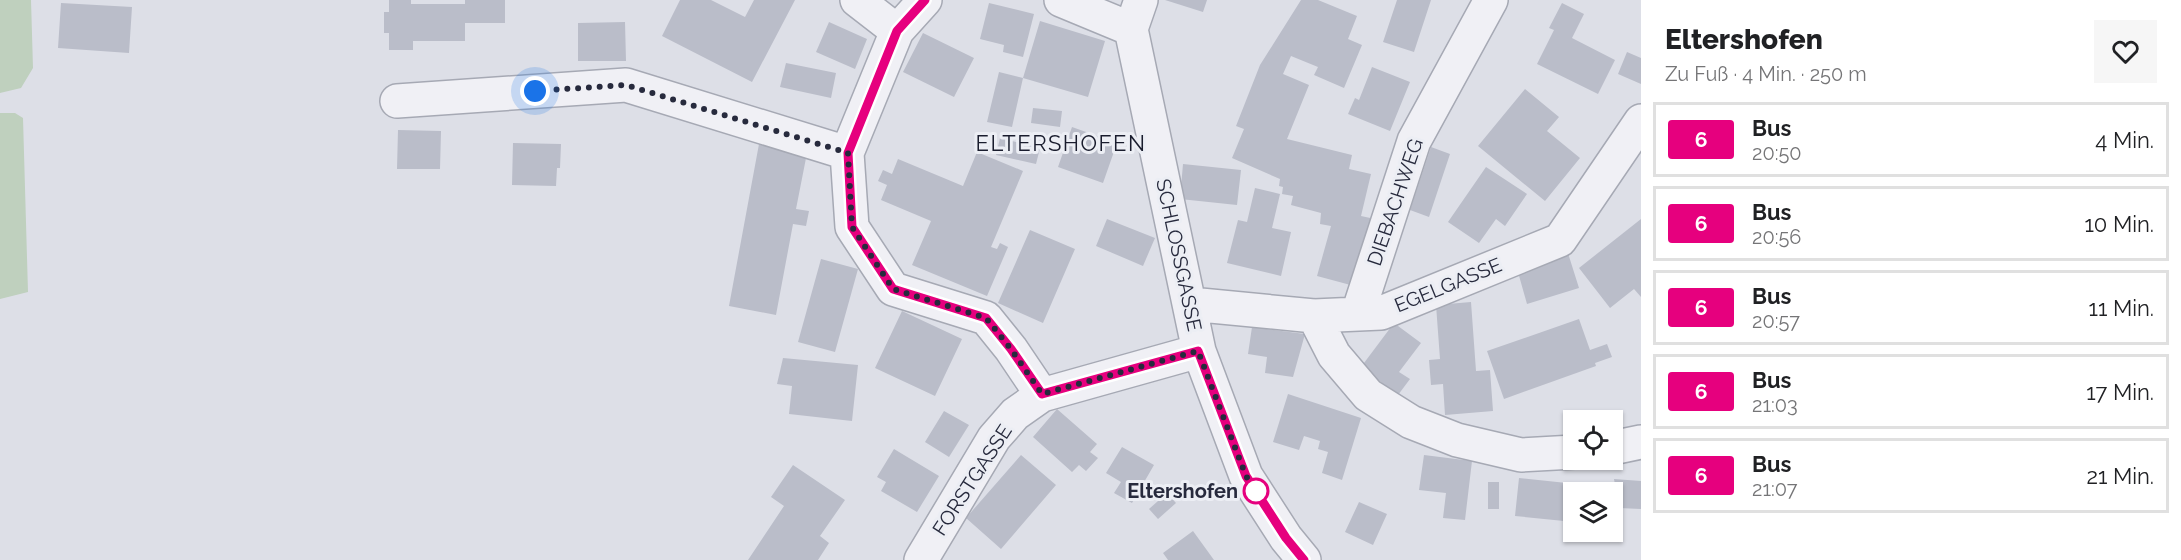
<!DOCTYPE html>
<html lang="de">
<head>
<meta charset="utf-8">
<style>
  body { margin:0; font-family:Raleway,sans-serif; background:#f6f6f6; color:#202124; height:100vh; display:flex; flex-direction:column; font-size:22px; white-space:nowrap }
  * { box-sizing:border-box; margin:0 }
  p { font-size:20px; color:#757577 }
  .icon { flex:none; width:33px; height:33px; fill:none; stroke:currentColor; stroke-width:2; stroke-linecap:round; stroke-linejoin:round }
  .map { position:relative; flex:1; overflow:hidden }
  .panel { display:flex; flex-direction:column; background:#fff; width:540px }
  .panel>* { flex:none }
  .badge { padding:0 12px; border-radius:4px; font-size:21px; line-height:39px }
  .controls { position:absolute; left:1563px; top:410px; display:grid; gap:12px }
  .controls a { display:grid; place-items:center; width:60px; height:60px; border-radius:0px; background:#fff; box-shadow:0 2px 4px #0004; font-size:30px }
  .you { position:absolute; width:30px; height:30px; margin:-15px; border:4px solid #fff; border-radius:50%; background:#1a73e8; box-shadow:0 0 0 9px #1a73e833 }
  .map>.badge { position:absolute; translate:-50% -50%; box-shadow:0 0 0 3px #fff }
  .round { display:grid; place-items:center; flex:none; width:63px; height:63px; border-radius:0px; background:#f6f6f6 }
  .head { display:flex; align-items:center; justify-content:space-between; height:102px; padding:0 24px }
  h1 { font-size:28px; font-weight:800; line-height:45px }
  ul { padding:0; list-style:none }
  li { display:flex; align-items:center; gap:18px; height:75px; margin:0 12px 9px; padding:0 12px; border:3px solid #e0e0e0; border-radius:0px }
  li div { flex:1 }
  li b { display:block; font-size:22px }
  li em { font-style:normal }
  li .badge { min-width:66px; font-weight:700; text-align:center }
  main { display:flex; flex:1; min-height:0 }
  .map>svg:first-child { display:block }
  .green { fill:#bfd0be }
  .building { fill:#babdc9 }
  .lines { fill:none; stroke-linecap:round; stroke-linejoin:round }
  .minor-casing { stroke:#a6a9b4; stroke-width:36 }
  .minor { stroke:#f0f0f5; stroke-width:33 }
  .line-casing { stroke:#fff; stroke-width:14 }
  .line { stroke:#e6007e; stroke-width:9 }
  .walk { stroke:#272a3d; stroke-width:6; stroke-dasharray:0 10.8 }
  .stop-dot { fill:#fff; stroke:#e6007e; stroke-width:3 }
  .labels { text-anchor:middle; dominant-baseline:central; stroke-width:6; stroke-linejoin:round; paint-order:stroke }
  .street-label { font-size:20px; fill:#272a3d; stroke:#eceef4 }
  .stop-label { font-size:20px; font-weight:bold; fill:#272a3d; stroke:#eceef4; text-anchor:end }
  .quarter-label { font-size:22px; letter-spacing:1.5px; fill:#191c2d; stroke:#eceef4 }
</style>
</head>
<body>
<main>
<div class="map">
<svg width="1641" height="560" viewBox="0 0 1641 560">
  <rect width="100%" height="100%" fill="#dddfe7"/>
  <path class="green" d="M0,0H31L33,68L21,88L0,93Z
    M0,113H15L23,118L28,292L0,299Z"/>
  <path class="building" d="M389,0H411V4H465V0H505V23H465V41H413V50H389V33H384V12H389Z
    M680,0H711L745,17L754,0H795L752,82L662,36Z
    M1165,0H1207L1203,12Z
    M1301,0H1318L1357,16L1348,39L1362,45L1344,88L1314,75L1318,67L1291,56L1283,74L1309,85L1287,139L1352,155L1349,169L1371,174L1361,216L1375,219L1358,287L1317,276L1331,226L1320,224L1321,213L1291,205L1293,196L1282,194L1283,187L1279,186L1280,179L1232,158L1244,129L1236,126L1260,65Z
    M1397,0H1431L1414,52L1383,42Z
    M61,3L132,7L129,53L58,48Z
    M989,3L1034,14L1023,57L1003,52L1004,45L980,39Z
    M1562,3L1584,14L1572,38L1615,60L1598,94L1537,64L1554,30L1549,28Z
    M1040,21L1105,41L1088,97L1023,78L1012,127L987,122L999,72L1023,78Z
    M625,22L626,61H578V23Z
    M829,22L867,39L855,69L816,52Z
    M923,33L974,58L954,97L903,72Z
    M1627,52L1641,58V84L1618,74Z
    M786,63L836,73L831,98L780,87Z
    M1372,67L1410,82L1390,131L1348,114L1355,98L1359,100Z
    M1525,89L1559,117L1547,131L1580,158L1545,201L1478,146Z
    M1033,108L1062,111L1060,127L1031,123Z
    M1072,127L1117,143L1103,183L1058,167Z
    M398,130L441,131L440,169H397Z
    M1000,138L1040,148L1036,164L996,155Z
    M513,143L561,144L560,168H557L556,186L512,185Z
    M759,144L807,153L796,209L809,211L806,226L793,224L776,315L729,306Z
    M1431,147L1450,154L1429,217L1410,210Z
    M977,152L1023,171L991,247L997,249L1000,243L1008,247L987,296L912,265L931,221L881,200L887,185L878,181L883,170L892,174L898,159L963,186Z
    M1183,164L1241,170L1237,205L1180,199Z
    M1486,167L1527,194L1505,226L1496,219L1479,243L1448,222Z
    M1255,188L1280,194L1272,228L1291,232L1281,276L1227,263L1238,220L1247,222Z
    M1107,219L1155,238L1143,266L1096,246Z
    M1641,219V297L1634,289L1610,308L1579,268Z
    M1030,230L1075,249L1043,323L998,303Z
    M1567,250L1579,288L1527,304L1516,265Z
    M821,259L858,269L835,352L798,342Z
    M1471,302L1476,371L1490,370L1493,411L1445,415L1443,384L1431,385L1429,360L1440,359L1436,305Z
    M902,311L962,339L935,396L875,368Z
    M1579,319L1590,350L1607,344L1612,357L1595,363L1596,366L1504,399L1487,351Z
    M1394,323L1421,343L1399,372L1410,379L1398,395L1361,367Z
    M1252,327L1305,334L1293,377L1265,373L1267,357L1248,354Z
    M783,358L858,365L852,421L789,414L792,386L777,384Z
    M1288,394L1361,418L1342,480L1322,473L1328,452L1318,449L1320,441L1304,436L1299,450L1273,442Z
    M1057,409L1097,444L1090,452L1098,458L1086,471L1079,465L1072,472L1033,437Z
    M944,411L969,425L949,457L925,442Z
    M1122,447L1154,465L1132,503L1114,493L1121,482L1106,473Z
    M894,449L939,476L917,512L881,491L886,482L877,477Z
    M1021,455L1056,485L1001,549L966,518Z
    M1424,455L1472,461L1465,520L1443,518L1446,493L1419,490Z
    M793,465L845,500L820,536L829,543L818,560H748L784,506L771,497Z
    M1519,478L1595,486L1594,492H1574V522L1515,516Z
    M1614,479L1641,481V509L1619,508Z
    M1488,482H1499V509H1488Z
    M1167,493L1176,503L1158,519L1149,509Z
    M1359,502L1387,514L1373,545L1345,532Z
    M1193,531L1214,560H1168L1163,553Z"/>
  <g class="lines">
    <g class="minor-casing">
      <path id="minor" d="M857,0L897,31
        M925,0L897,31L847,153L852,227L893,289L986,318L1011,349L1042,395
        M1061,0L1131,29
        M1141,0L1131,29L1199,351L1246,476L1286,538L1304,560
        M397,101L626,85L847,153
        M1190,304L1314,316L1381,313L1560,240L1641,121
        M1358,313L1414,141L1491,0
        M1314,316L1334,355L1368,395L1411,422L1457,440L1521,455L1574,452
        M1612,448L1641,442
        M921,560L994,438L1015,414L1042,395L1199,351"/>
    </g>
    <use href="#minor" class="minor"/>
  </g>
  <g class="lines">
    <g class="line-casing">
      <path id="line" d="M925,0L897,31L848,153L852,227L893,289L986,318L1011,349L1042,394L1198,351L1246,476L1286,538L1304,560"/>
    </g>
    <use href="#line" class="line"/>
    <path class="walk" d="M535,91L626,85L848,153L852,227L893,289L986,318L1011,349L1042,394L1198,351L1246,476L1256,491"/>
  </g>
  <circle class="stop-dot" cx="1256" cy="491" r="12"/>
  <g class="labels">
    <g class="street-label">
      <text transform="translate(1395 202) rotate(-71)">DIEBACHWEG</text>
      <text transform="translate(1179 255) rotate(78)">SCHLOSSGASSE</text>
      <text transform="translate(1448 285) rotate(-22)">EGELGASSE</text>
      <text transform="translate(972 480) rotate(-57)">FORSTGASSE</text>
    </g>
    <g class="stop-label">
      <text x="1238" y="491">Eltershofen</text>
    </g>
    <g class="quarter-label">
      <text x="1061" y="143">ELTERSHOFEN</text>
    </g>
  </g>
</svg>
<div class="controls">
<a><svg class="icon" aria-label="locate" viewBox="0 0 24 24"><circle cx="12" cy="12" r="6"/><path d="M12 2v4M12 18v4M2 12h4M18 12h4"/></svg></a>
<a><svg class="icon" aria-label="layers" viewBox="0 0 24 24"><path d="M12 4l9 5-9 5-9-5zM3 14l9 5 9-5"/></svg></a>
</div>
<div class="you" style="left:535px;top:91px"></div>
</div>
<section class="panel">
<div class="head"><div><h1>Eltershofen</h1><p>Zu Fuß · 4 Min. · 250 m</p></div><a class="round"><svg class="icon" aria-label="heart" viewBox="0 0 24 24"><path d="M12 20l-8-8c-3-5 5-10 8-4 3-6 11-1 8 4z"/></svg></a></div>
<ul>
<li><span class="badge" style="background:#e6007e;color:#fff">6</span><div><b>Bus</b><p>20:50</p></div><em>4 Min.</em></li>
<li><span class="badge" style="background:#e6007e;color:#fff">6</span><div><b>Bus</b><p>20:56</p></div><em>10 Min.</em></li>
<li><span class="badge" style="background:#e6007e;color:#fff">6</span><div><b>Bus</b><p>20:57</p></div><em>11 Min.</em></li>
<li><span class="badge" style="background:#e6007e;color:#fff">6</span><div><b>Bus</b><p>21:03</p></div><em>17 Min.</em></li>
<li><span class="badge" style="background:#e6007e;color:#fff">6</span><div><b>Bus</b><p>21:07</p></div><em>21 Min.</em></li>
</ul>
</section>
</main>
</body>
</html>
